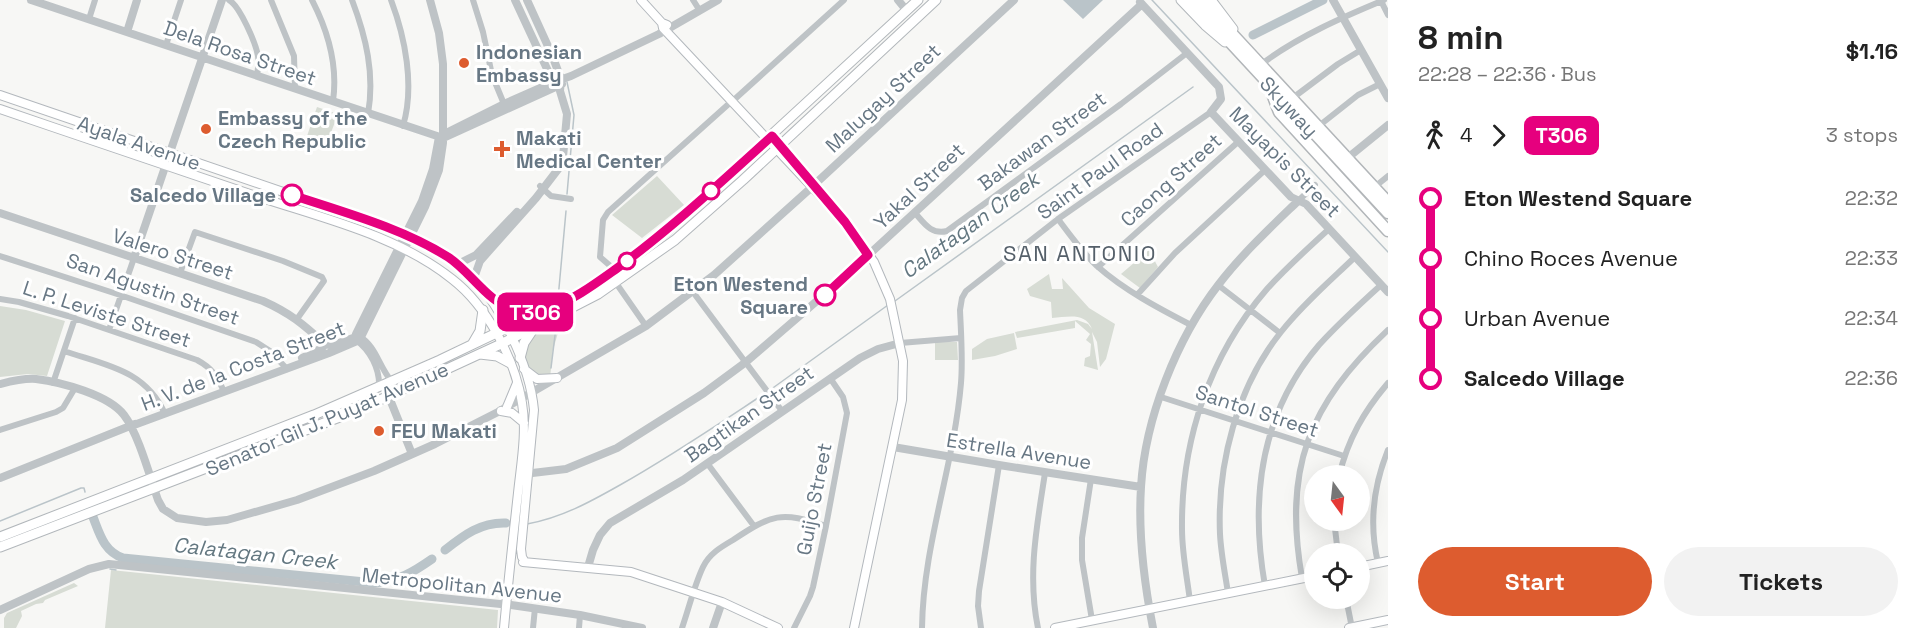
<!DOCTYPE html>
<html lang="en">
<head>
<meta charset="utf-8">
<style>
  body { margin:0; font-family:"Space Grotesk",sans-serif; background:#f2f2f2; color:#222; height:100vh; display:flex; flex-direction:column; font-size:22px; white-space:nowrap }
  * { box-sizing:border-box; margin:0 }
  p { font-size:20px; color:#767676 }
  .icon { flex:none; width:33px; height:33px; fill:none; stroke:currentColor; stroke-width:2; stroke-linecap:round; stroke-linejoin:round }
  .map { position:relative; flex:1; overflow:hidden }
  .panel { display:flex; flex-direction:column; background:#fff; width:540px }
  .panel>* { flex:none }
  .badge { padding:0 12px; border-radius:9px; font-size:21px; line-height:39px }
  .needle { width:39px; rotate:165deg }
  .buttons { position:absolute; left:1304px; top:465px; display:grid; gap:12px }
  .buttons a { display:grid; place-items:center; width:66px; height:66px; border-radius:50%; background:#fff; box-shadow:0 6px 24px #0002; font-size:30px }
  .map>.badge { position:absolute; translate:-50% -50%; box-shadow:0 0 0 3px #fff }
  .legs { display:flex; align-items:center; gap:9px; height:66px; padding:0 30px; font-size:20px }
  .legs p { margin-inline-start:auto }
  .overview { display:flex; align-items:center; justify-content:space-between; height:102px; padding:0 30px }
  h1 { font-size:33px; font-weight:600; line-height:45px }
  .primary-button { display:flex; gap:12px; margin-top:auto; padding:12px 30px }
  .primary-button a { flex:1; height:69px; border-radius:36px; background:#dd5c2f; color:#fff; font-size:24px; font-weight:600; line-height:69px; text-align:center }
  .primary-button a+a { background:#f2f2f2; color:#222 }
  ul { padding:0 30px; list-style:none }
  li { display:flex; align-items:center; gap:21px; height:60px; font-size:22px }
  li i { display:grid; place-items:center; width:9px; height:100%; margin:0 8px; background:currentColor }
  li i::after { content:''; width:15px; height:15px; margin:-8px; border:4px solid; border-radius:50%; background:#fff }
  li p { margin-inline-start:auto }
  li:first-child i { background:linear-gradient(#0000 50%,currentColor 0) }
  li:last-child i { background:linear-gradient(currentColor 50%,#0000 0) }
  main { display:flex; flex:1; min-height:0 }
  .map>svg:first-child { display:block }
  .green { fill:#d7dcd4 }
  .water { fill:#bac4c9 }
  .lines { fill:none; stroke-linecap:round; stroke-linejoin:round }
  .stream { stroke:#bac4c9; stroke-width:1.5 }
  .river { stroke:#bac4c9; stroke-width:9 }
  .secondary-casing { stroke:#b3b8bd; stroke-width:10 }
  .primary-casing { stroke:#b2b7bb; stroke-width:11 }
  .motorway-casing { stroke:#b2b6b9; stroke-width:13 }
  .minor { stroke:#bec3c6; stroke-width:6 }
  .tertiary { stroke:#bec3c6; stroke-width:8 }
  .secondary { stroke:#fff; stroke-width:8 }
  .primary { stroke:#fff; stroke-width:9 }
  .motorway { stroke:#fff; stroke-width:10 }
  .line-1-casing { stroke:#fff; stroke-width:14 }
  .line-1 { stroke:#e6007e; stroke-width:9 }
  .poi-dot { fill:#dd5c2f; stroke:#fff; stroke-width:2 }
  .stop-1-dot { fill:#fff; stroke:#e6007e; stroke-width:3 }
  .labels { text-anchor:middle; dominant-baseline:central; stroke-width:6; stroke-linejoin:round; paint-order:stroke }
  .poi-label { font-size:20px; font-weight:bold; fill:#677784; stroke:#fff; text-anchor:start }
  .street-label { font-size:20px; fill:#677784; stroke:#fff }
  .stop-label { font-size:20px; font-weight:bold; fill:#677784; stroke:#fff; text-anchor:end }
  .water-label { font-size:21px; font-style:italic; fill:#637780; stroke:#fff }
  .quarter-label { font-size:22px; letter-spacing:1.5px; fill:#55606a; stroke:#fff }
</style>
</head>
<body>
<main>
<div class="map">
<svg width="1388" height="628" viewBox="0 0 1388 628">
  <rect width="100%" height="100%" fill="#f7f7f5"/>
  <path class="green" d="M317,107L338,114L326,146L306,139Z
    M657,176L684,205L642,238L612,215Z
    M1149,250L1158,267L1140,288L1121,274Z
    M1049,274L1052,289H1063L1062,278L1089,308L1115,324L1106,359L1100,367L1097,342L1092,332L1098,370L1084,366L1085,358L1090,356L1091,344L1086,340L1090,334L1075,321V328L1017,338L1015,332L1077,320L1088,324L1092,329C1085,312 1068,317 1052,318L1051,302L1030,296L1027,289Z
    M0,306L26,310L65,321L47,376L28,374L0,377Z
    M562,319L553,350L550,378L537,379L520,359L527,336Z
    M1014,333L1017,349L995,356L972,360V349L987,339Z
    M935,342H957L958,360H935Z
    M111,570L498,610L497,628H105Z
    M74,583L78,586L45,600L43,603L36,604L21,611L22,616L16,628H4V618L7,613Z"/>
  <path class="water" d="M1063,0H1103L1083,19Z"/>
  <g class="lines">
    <path class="stream" d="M1152,0L1388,252
      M567,194L574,115L567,82
      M558,299L566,211
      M895,301L1193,87
      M551,368L557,319
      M770,390L888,305
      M0,521L81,488H84L85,492
      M506,523L512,524
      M527,524C561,518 590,502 620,485C670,457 717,425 764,394
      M110,569L116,570"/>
    <path class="river" d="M1253,35L1323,0
      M93,517C100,535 104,551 123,558L375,583C400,580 412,573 432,559
      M445,550C464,535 481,522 506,523"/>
    <g class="secondary-casing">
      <path id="secondary" d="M641,0L662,23L667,25
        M662,23L663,28L845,222L874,262L890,299L903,361L902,400L854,628
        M0,95C97,129 195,161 292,195C346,213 421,233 465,270C499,299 530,366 534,410L521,549L522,557L525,562
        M0,109C87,139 174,168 262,198C326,219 398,236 452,279C487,306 515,359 522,403C527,432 521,464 518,493C513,538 508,583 504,628
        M524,369L537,379L557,378
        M507,407L517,383
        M501,411L512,413L524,423
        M523,562L631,572L722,602L778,628
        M1359,567L1388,561
        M1055,628L1314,576
        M1349,628L1388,620"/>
    </g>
    <g class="primary-casing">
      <path id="primary" d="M1181,0L1205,25L1225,42
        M1211,0L1233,29
        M487,292C501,306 517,313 537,312
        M473,343L480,331L483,310
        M480,354L497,356L510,363
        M520,358L524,343L534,328
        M0,537L314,415L440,360L582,292L666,232L918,0
        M0,547L358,410L501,344L598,294L675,240L743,180L936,0"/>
    </g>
    <g class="motorway-casing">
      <path id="motorway" d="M1191,0L1388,213
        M1201,0L1388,202
        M1271,91L1279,112L1388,231"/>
    </g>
    <path class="minor" d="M229,0C240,6 256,44 258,56C259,63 258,69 257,76
      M271,0L294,56L295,89
      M312,0C328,31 338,66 333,101
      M352,0C366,37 375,74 368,114
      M391,0C405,37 415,86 403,126
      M473,0L483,32L492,75L504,104
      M693,0L700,11
      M1381,1L1388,15
      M89,19L95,0
      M166,45L181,0
      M1263,63C1299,36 1343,17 1384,0
      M1294,97L1338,64L1361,50
      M736,98L844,0
      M1320,125L1358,95L1380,84
      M1377,185L1388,176
      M540,186L551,196L571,199
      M1298,201L1315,185
      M915,213C924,223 931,235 947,231L1121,104L1187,53
      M1058,219C1070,235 1082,252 1097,266C1124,290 1158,308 1191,325
      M0,256L117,294L256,342L270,351L287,369
      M1098,267L1238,142
      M615,270L600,257L603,220L608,212L732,101
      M180,273L195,232L283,261L322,277L324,281L297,319
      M616,283L646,326
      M1218,285L1280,333
      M693,292L782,411
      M1137,295L1175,253L1265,170
      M0,299L19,302L68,316L197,360C212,368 218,377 224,392
      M109,330L134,258
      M358,335C378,348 377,364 392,382
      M356,340C370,350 380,369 379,387
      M900,343L961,338
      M64,351C105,365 146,370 165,414
      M53,383L75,318
      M1161,397L1344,456
      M0,430L56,412L63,408L75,388
      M707,463L754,526
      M1339,476C1348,439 1364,411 1388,383
      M1091,479L1082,538V560L1092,620
      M1334,520L1338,554
      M1378,563C1369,525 1373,487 1388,450
      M1302,578C1283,469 1308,405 1388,330
      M1265,586C1250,500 1260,414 1319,345C1338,324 1360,304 1381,285
      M1228,593C1225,573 1221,554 1220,534C1217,464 1237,387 1281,332C1303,304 1330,281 1355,257
      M1346,598L1352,628
      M1190,601C1187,577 1182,553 1182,529C1181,441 1209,356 1267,289C1286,268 1308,248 1329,229
      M533,628L535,608
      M579,628L580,615
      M682,628C689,608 694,586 703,567C709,554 721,547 733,540C772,514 781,511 826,526
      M794,628L810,596L813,587L826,526L847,413L843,397L830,378
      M922,628C923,545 954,466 961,383C963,359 961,334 960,310L962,298L966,291L1058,219L1211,112
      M981,628L978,606L979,591L999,465
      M1038,628C1027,575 1037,525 1045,473"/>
    <path class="tertiary" d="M31,0L443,138L562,84
      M515,0L555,86
      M898,0L907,11
      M1333,0L1388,98
      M1140,2L1219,87L1221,99L1211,112L1291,197L1306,204L1388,292
      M127,32L137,0
      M440,136L504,104L554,82L571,76L659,34L718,0
      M1350,156L1388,125
      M815,184L1014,0
      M0,213L263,301C290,313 303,324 325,344
      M134,258L222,0
      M458,264L476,255L517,212
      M474,278L480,261L536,198L559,168L563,157L567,114L560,91L561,79L552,55L527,0
      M356,334L422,201L433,169L439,137
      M302,358L322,348L325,344L333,345L353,338
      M0,384C12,381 24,378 36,379C61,382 109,395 124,415C138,433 150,477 158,500L163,509L177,518L206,522L227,520L297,500L374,471L435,444L498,412L646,326L714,275L812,187
      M389,397L412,454
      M134,425L329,353L357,341L361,337L425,207L439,170L443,143V64L439,33L430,0
      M893,447L999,465L1141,487
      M524,474L566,469L617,448L704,393L746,362L840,281L1142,4
      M0,478L135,424
      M588,567L593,550L600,535L610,523L683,480L860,358L878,349L900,343
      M0,610L89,569L109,564L511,605L580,615L642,628
      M713,628L722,602
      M1153,628C1144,582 1138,534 1141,487C1145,418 1177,338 1219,284C1242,254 1270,228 1298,201"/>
    <use href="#secondary" class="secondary"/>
    <use href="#primary" class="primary"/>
    <use href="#motorway" class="motorway"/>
  </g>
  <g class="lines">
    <g class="line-1-casing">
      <path id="line-1" d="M292,195C343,212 402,228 448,257C471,272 488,303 515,310C524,313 536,313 546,310C572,301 595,284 616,269C672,228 721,182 772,136L845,222L868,255L825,295"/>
    </g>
    <use href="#line-1" class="line-1"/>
  </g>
  <g class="poi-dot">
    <circle cx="464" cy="63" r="6"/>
    <circle cx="206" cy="129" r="6"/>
    <path d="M499 140h6v6h6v6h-6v6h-6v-6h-6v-6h6z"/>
    <circle cx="379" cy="431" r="6"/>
  </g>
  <g class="stop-1-dot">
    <circle cx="711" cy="191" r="8"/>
    <circle cx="292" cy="195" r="10"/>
    <circle cx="627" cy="261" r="8"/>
    <circle cx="825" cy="295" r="10"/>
  </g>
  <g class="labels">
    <g class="poi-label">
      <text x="476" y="52">Indonesian<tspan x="476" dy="23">Embassy</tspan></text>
      <text x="218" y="118">Embassy of the<tspan x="218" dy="23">Czech Republic</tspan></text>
      <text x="516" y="138">Makati<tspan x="516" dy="23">Medical Center</tspan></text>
      <text x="391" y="431">FEU Makati</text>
    </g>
    <g class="street-label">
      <text transform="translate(240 53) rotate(19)">Dela Rosa Street</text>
      <text transform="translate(883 98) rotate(-43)">Malugay Street</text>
      <text transform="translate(1289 107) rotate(47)">Skyway</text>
      <text transform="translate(1042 141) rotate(-36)">Bakawan Street</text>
      <text transform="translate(139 143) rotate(19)">Ayala Avenue</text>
      <text transform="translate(1285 162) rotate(45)">Mayapis Street</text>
      <text transform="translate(1100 171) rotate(-36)">Saint Paul Road</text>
      <text transform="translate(1171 180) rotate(-42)">Caong Street</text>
      <text transform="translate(919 186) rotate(-43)">Yakal Street</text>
      <text transform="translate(173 254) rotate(18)">Valero Street</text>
      <text transform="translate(153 289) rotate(19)">San Agustin Street</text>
      <text transform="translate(107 314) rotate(18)">L. P. Leviste Street</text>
      <text transform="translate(243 366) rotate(-21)">H. V. de la Costa Street</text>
      <text transform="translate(1257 411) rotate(18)">Santol Street</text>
      <text transform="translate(749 414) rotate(-35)">Bagtikan Street</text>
      <text transform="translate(327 419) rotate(-23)">Senator Gil J. Puyat Avenue</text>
      <text transform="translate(1019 451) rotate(9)">Estrella Avenue</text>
      <text transform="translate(814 499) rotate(-79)">Guijo Street</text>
      <text transform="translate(462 585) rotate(6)">Metropolitan Avenue</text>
    </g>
    <g class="stop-label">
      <text x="276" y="195">Salcedo Village</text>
      <text x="808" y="284">Eton Westend<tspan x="808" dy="23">Square</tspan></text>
    </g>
    <g class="water-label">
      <text transform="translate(970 225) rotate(-36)">Calatagan Creek</text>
      <text transform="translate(255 553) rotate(6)">Calatagan Creek</text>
    </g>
    <g class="quarter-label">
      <text x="1080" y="253">SAN ANTONIO</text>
    </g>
  </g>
</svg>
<div class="buttons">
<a><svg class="needle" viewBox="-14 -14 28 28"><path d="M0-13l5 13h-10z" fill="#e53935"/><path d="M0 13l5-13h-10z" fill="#767676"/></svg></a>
<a><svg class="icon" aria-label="locate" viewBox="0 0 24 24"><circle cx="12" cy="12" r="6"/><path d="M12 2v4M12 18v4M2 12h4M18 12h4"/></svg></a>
</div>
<b class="badge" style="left:535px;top:312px;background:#e6007e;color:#fff">T306</b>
</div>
<section class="panel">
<div class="overview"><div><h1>8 min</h1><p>22:28 – 22:36 · Bus</p></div><b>$1.16</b></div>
<div class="legs"><svg class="icon" aria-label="walk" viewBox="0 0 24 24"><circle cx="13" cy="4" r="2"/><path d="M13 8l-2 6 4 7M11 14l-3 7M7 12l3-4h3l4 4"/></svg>4<svg class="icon" aria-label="forward" viewBox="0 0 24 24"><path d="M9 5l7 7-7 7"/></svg><b class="badge" style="background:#e6007e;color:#fff">T306</b><p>3 stops</p></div>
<ul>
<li><i style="color:#e6007e"></i><b>Eton Westend Square</b><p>22:32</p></li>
<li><i style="color:#e6007e"></i><span>Chino Roces Avenue</span><p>22:33</p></li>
<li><i style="color:#e6007e"></i><span>Urban Avenue</span><p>22:34</p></li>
<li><i style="color:#e6007e"></i><b>Salcedo Village</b><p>22:36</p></li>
</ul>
<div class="primary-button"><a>Start</a><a>Tickets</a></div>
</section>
</main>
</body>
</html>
